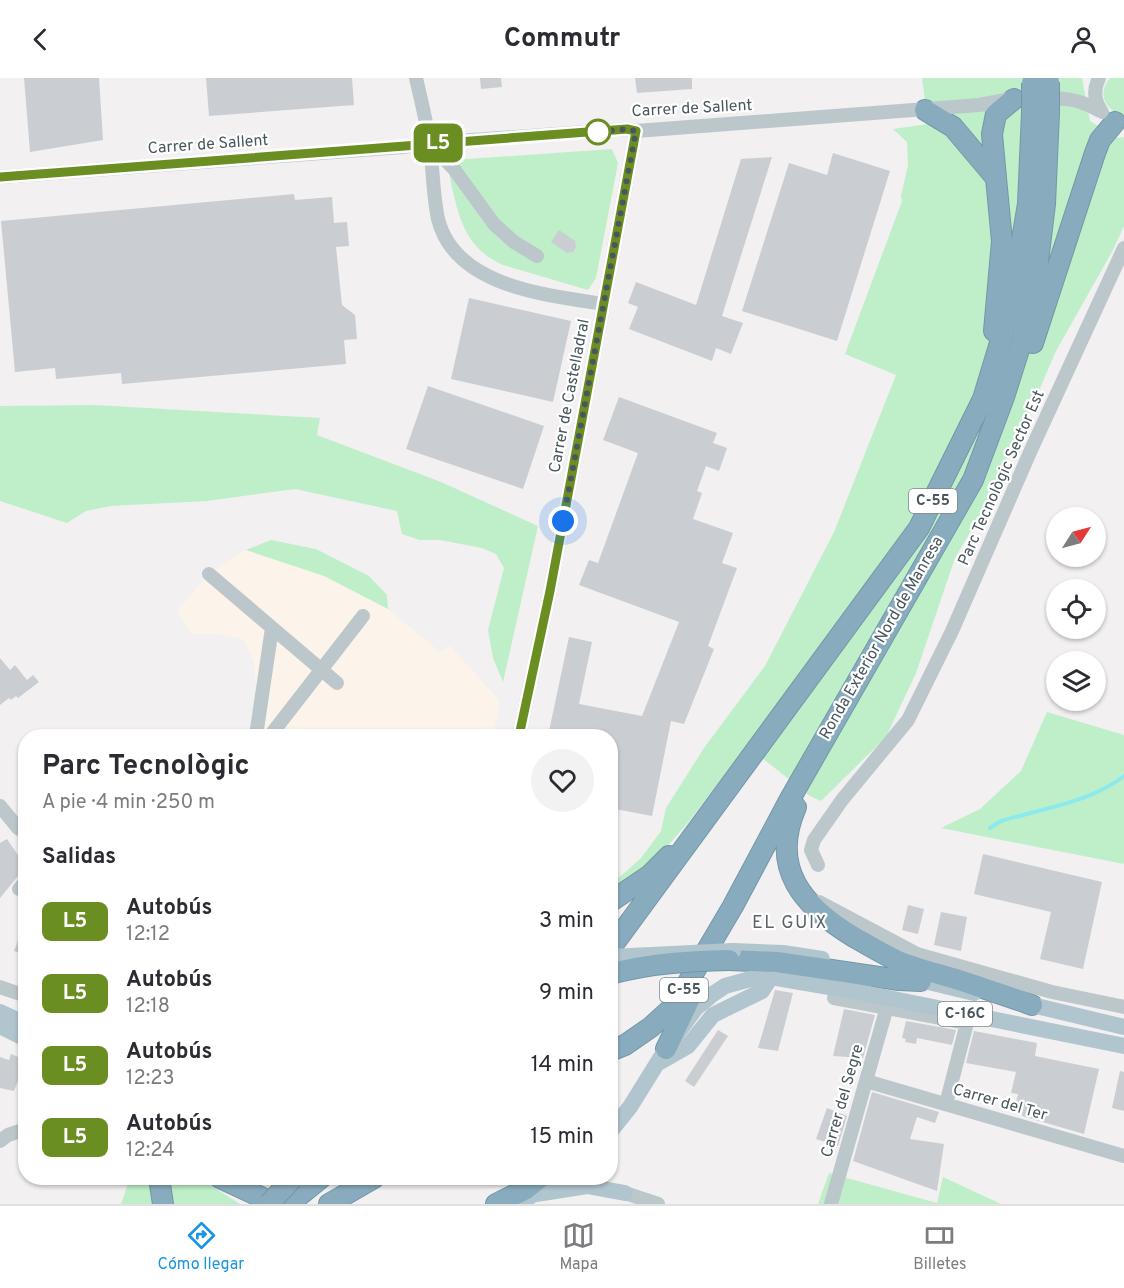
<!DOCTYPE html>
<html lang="es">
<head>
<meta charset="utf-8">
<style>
  body { margin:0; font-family:Overpass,sans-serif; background:#f2f2f3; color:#2b2b33; height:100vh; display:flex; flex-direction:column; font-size:22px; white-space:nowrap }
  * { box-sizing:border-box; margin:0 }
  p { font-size:20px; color:#7c7c81 }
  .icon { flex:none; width:33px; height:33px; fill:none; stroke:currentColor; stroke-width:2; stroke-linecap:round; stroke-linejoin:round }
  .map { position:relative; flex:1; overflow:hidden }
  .panel { position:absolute; left:18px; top:651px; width:600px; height:456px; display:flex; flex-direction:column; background:#fff; border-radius:24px; box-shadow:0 2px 4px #0004 }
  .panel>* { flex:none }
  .badge { padding:0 12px; border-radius:9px; font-size:21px; line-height:39px }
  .needle { width:39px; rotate:54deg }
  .tools { position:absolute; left:1046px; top:429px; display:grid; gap:12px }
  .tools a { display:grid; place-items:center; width:60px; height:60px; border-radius:50%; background:#fff; box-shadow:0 2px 4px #0004; font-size:30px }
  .you { position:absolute; width:30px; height:30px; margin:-15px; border:4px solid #fff; border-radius:50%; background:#1a73e8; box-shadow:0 0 0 9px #1a73e833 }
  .map>.badge { position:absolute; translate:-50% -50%; box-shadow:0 0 0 3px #fff }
  h2 { padding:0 24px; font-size:22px; line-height:54px }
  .round { display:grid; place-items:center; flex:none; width:63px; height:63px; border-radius:32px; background:#f2f2f3 }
  .head { display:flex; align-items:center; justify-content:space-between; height:102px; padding:0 24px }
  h1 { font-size:28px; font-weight:700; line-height:45px }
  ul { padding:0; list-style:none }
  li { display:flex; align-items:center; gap:18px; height:72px; padding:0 24px }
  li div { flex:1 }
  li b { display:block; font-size:22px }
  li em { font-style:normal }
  li .badge { min-width:66px; font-weight:700; text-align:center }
  header { display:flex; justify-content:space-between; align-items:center; height:78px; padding:0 24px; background:#fff; font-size:27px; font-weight:700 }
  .menu { display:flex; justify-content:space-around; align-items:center; height:84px; border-top:2px solid #e1e1e2; background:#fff; font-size:16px; color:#7c7c81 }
  .menu a { display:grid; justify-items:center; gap:3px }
  .menu .current { color:#1a95e2 }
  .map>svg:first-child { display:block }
  .commercial { fill:#fcf4ea }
  .green { fill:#bfefc9 }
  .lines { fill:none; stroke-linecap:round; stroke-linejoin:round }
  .stream { stroke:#8ce9ec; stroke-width:4 }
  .building { fill:#caced2 }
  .highway-casing { stroke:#7397aa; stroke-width:22 }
  .minor { stroke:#bcc7cc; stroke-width:14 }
  .major { stroke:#b0c5ce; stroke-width:16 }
  .highway { stroke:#88acbe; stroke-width:20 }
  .highway-bridge-casing { stroke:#7397aa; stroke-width:22; stroke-linecap:butt }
  .major-bridge { stroke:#b0c5ce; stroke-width:16 }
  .highway-bridge { stroke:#88acbe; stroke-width:20 }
  .line-casing { stroke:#fff; stroke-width:14 }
  .line { stroke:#6b8e23; stroke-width:9 }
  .walk { stroke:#48575d; stroke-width:6; stroke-dasharray:0 10.8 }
  .stop-dot { fill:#fff; stroke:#6b8e23; stroke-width:3 }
  .labels { text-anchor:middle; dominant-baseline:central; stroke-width:4.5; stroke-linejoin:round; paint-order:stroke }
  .shield { fill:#fff; stroke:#7f898e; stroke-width:1.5 }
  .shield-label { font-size:15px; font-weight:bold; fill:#48575d }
  .street-label { font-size:16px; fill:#48575d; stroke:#fff }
  .neighbourhood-label { font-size:18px; letter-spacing:1.5px; fill:#5c6265; stroke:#fff }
</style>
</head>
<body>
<header><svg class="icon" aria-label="back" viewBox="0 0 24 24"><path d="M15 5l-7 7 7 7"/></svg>Commutr<svg class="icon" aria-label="person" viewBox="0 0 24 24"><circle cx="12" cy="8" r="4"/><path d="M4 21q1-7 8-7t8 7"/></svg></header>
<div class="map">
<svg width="1124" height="1126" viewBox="0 0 1124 1126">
  <rect width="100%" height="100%" fill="#f2f0f0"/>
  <path class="commercial" d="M246,472L324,498L388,531L440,574L450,568L500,623L493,658H250L256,612L254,585L244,562L222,556H192L177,533L209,496Z"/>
  <path class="green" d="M922,0H1082L1090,43L1118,60L1124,59V148L1113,172L1056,273L1020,357L978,441L955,480L916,595L886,659L821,723L810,718L747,668L686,747L657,780L611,817V804L621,798L641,780L661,753L666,730L704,670L765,588L834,454L896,297L845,276L902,123L901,118L908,87L907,64L893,51L928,46Z
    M1110,0H1124V38C1106,33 1096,16 1110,0Z
    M612,71L618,85L596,200L588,212L503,187C471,172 462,151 454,118C451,105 447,95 452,82Z
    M95,327L320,340L317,357L441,404L538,448L503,604L493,580L488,552L504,490L496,476L482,470L440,462H420L402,456L397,433L295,411L207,423L111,428L86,433L67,445L0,423V328Z
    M271,462L316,471L369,498L387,517L388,531L324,498L246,472Z
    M1047,634L1124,657V786L941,750L980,731L1021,693Z
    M829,1095L937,1125L943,1099L1001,1126H818Z
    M130,1100H149L153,1126H121Z
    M165,1100H199L240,1126H167Z"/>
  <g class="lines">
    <path class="stream" d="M990,750L1001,743C1041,731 1091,724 1124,698"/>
  </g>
  <path class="building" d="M24,0H99L103,62L30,74Z
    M206,0H352L354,27L209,38Z
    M480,0H501L502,9L481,11Z
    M635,0H692V11L637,15Z
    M833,75L890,93L837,263L742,233L789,85L827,97Z
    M772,79L722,238L743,245L731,276L716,270L712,283L629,251L638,229L628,225L636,204L696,227L741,81Z
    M294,116L295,122L332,119L334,145L347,144L349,168L336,169L342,227L355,237L357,261L344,262L346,286L122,306L121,295L56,301L55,290L15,294L1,143Z
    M559,152L575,163L576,169L573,174L567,175L551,164Z
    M469,220L571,243L553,324L451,301Z
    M428,308L544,348L523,411L406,371Z
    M619,319L717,355L713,365L727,370L719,393L706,388L697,413L702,415L693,441L733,455L722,485L737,490L708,568L714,571L684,646L671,643L652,738L610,730V658H548L569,559L592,564L579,626L642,638L679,544L579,507L589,482L598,485L638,375L603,362Z
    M0,580L10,592L15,587L27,602L33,597L39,604L18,620L16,618L11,622L9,620L0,627Z
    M7,761L26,789V793L19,797L0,820V765Z
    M983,776L1102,804L1083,891L1040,881L1051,834L974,816Z
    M908,827L924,831L918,856L902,852Z
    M941,834L967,839L961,873L934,867Z
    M25,845H26V877L14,873Z
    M775,912L793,915L778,973L758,970Z
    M844,931L875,937L863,980L833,978Z
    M906,943L956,952L952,967L917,960L916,966L905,964L906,961L902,960Z
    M718,952L728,958L694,1009L685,1003Z
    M974,953L1037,965L1035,978L1099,991L1084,1056L1022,1038L1024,1026L1016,1024L1018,1016L1011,1015L1016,994L966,985Z
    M11,976L26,982L14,1013L0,1010V979L9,982Z
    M1120,993L1124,994V1033L1112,1030Z
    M872,1014L939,1034L935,1045L917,1039L910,1061L944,1066L937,1113L853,1083Z
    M827,1030L847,1038L838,1068L816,1061Z"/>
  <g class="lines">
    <g class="highway-casing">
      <path id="highway" d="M925,32L953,49L996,100L1002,163L994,253
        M996,100L992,56L996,36L1014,21
        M1033,265L1095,75L1100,62L1115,44
        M796,729C769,791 804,829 854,859C868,867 883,876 898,883C920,892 945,897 968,905C989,912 1011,919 1032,927
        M610,824L650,797L669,778
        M610,871L919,450L983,321L1010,232L1028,126L1032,35
        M729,882L777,884L899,902L921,903
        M666,971L691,918
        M610,973L625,967L651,949L674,928L733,828L790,721L973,402L1004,319L1023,259L1030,230L1037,192L1045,126L1049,35
        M159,1100L163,1126
        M220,1100L276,1126
        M289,1126L321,1100
        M329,1126L374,1100
        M496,1126L526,1111L540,1100"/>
    </g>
    <path class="minor" d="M416,0C421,22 427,45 430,68C433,92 433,117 438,141C455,209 547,217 604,226
      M1099,0C1093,12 1094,23 1102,34
      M1042,20C1066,20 1079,21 1100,33
      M429,65L454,91L494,146L514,164L537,178
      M0,99L403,69L429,65L627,51L636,53L979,27L1011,21
      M209,496L337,605
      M256,658L272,550
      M279,658L273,654L363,538
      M519,658L550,513L636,53
      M0,728L18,750L26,755
      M818,787L811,772L814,762L842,722L908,642L952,553L1031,372L1124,170
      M19,811L26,803
      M819,824L917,876L1052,914L1124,929
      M0,909L26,918
      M834,920L967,945L946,1026
      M866,1003L1124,1078
      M0,1063L8,1057L26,1051
      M625,1115L658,1126
      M831,1126L887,929"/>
    <path class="major" d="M733,873L783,875L822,881
      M908,899L974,915
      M1020,924L1124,949
      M0,934L26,946
      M0,948L26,961
      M660,984L688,968L713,937L762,913L771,899
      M610,1054L630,1029L666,971L696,930L713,916L725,908L754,900L771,899L864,915L1124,968
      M536,1116L587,1108L625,1115
      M518,1126L560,1100"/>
    <use href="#highway" class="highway"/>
    <g class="highway-bridge-casing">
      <path id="highway-bridge" d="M1049,4V35
        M1032,5V35
        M610,896C650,885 689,883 729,882
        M269,1126L292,1101"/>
    </g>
    <path class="major-bridge" d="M610,879L733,873"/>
    <use href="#highway-bridge" class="highway-bridge"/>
  </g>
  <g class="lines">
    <g class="line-casing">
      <path id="line" d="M0,99L627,51L636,53L550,513L519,658"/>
    </g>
    <use href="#line" class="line"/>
    <path class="walk" d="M563,443L636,53L627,51L598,54"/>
  </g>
  <circle class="stop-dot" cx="598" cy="54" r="12"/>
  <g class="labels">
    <g class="shield">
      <rect x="909" y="411" width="48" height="24" rx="4.5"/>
      <rect x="660" y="900" width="48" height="24" rx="4.5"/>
      <rect x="938" y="924" width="54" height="24" rx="4.5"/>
    </g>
    <g class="shield-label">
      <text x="933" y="423">C-55</text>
      <text x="684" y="912">C-55</text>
      <text x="965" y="936">C-16C</text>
    </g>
    <g class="street-label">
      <text transform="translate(692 31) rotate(-3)">Carrer de Sallent</text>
      <text transform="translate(208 67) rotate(-4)">Carrer de Sallent</text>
      <text transform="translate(570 318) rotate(-79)">Carrer de Castelladral</text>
      <text transform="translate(1002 400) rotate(-66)">Parc Tecnològic Sector Est</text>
      <text transform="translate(882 560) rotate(-60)">Ronda Exterior Nord de Manresa</text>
      <text transform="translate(843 1023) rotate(-74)">Carrer del Segre</text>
      <text transform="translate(1000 1025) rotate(16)">Carrer del Ter</text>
    </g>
    <g class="neighbourhood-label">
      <text x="790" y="845">EL GUIX</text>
    </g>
  </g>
</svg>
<div class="tools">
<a><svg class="needle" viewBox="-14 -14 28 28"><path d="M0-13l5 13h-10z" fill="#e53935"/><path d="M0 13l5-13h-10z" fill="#7c7c81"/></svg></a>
<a><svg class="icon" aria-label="locate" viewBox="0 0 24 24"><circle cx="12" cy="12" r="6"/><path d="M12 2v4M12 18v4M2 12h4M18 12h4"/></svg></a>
<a><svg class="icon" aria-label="layers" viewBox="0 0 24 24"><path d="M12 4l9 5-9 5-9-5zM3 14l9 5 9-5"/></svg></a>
</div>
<div class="you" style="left:563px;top:443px"></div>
<b class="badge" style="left:438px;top:65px;background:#6b8e23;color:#fff">L5</b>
<section class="panel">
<div class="head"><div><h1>Parc Tecnològic</h1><p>A pie · 4 min · 250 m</p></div><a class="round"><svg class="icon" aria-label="heart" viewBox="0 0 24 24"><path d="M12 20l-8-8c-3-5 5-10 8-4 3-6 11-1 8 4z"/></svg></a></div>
<h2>Salidas</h2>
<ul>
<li><span class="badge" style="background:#6b8e23;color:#fff">L5</span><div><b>Autobús</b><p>12:12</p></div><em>3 min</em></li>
<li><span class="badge" style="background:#6b8e23;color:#fff">L5</span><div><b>Autobús</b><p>12:18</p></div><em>9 min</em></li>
<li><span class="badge" style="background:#6b8e23;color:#fff">L5</span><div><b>Autobús</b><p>12:23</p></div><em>14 min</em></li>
<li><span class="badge" style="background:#6b8e23;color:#fff">L5</span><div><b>Autobús</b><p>12:24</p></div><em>15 min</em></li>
</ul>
</section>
</div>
<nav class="menu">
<a class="current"><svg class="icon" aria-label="directions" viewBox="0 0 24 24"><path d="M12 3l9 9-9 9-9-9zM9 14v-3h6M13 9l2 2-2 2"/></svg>Cómo llegar</a>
<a><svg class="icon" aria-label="map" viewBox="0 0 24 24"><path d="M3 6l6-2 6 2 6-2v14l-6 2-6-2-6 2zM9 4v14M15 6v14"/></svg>Mapa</a>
<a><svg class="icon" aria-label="tickets" viewBox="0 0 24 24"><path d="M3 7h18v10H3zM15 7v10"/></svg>Billetes</a>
</nav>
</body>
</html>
